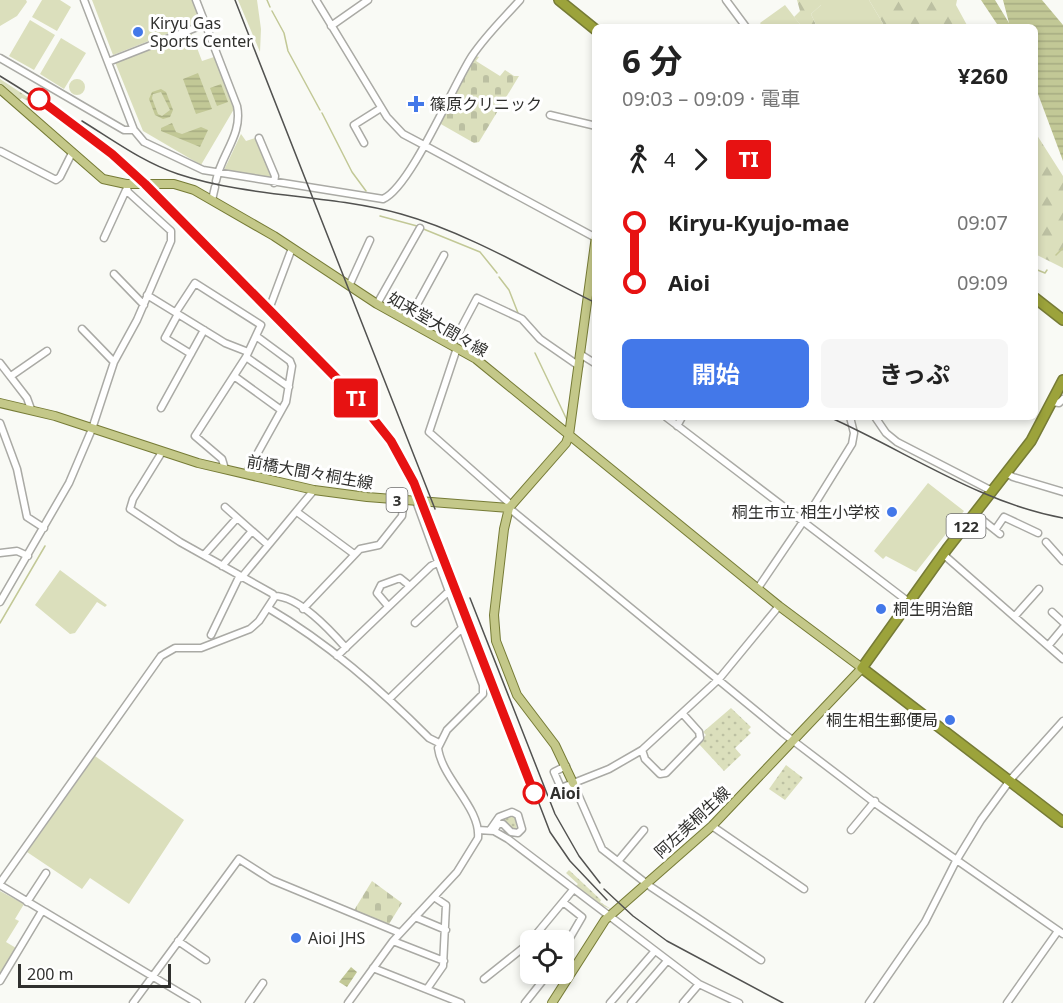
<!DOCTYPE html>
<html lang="ja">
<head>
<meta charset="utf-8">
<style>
  body { margin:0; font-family:"Noto Sans","Noto Sans JP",sans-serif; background:#f6f6f6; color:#222; height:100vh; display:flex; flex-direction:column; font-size:22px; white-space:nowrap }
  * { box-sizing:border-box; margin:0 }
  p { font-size:20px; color:#767676 }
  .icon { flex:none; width:33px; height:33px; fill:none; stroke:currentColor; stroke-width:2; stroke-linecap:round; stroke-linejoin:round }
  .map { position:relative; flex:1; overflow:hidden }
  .drawer { position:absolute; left:592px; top:24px; width:446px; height:396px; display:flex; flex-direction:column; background:#fff; border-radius:9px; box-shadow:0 3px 9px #0003 }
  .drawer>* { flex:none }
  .badge { padding:0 12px; border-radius:4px; font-size:21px; line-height:39px }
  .tools { position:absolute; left:520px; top:930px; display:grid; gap:12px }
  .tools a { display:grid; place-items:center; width:54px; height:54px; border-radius:9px; background:#fff; box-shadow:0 3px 9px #0003; font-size:30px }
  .scale { position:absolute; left:18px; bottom:15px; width:153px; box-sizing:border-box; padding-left:6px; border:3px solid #30302e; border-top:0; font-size:16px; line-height:21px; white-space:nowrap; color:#30302e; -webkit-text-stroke:4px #fff; paint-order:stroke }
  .map>.badge { position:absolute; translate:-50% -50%; box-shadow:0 0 0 3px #fff }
  .legs { display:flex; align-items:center; gap:9px; height:66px; padding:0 30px; font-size:20px }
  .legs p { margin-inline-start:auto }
  .overview { display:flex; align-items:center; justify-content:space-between; height:102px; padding:0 30px }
  h1 { font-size:33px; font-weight:700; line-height:45px }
  .button { display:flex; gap:12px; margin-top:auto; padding:12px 30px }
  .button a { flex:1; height:69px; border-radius:9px; background:#4378e9; color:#fff; font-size:24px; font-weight:700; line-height:69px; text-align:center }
  .button a+a { background:#f6f6f6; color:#222 }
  ul { padding:0 30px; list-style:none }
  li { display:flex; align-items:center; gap:21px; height:60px; font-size:22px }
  li i { display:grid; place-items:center; width:9px; height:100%; margin:0 8px; background:currentColor }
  li i::after { content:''; width:15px; height:15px; margin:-8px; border:4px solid; border-radius:50%; background:#fff }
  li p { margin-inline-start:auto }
  li:first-child i { background:linear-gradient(#0000 50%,currentColor 0) }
  li:last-child i { background:linear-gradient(currentColor 50%,#0000 0) }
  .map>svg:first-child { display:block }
  .grass { fill:url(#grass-dots) }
  .forest { fill:url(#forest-firs) }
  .cemetery { fill:url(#cemetery-stones) }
  .park { fill:#dbdfbc }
  .water { fill:url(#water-rules); fill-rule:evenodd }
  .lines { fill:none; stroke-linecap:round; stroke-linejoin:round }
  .stream { stroke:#c2c896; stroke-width:1.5 }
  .minor-casing { stroke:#aaaaa5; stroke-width:9 }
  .major-casing { stroke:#767b36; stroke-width:10 }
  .highway-casing { stroke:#767b36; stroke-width:12 }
  .minor { stroke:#fff; stroke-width:6 }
  .major { stroke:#c4c889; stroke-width:8 }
  .highway { stroke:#9ca33b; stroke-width:9 }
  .rail { stroke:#525250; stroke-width:1.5 }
  .line-1-casing { stroke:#fff; stroke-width:14 }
  .line-1 { stroke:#e71212; stroke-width:9 }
  .poi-dot { fill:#4378e9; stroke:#fff; stroke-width:2 }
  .stop-1-dot { fill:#fff; stroke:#e71212; stroke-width:3 }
  .labels { text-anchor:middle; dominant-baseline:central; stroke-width:6; stroke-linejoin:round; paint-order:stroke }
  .shield { fill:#fff; stroke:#6e6e6d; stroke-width:1.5 }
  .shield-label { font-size:15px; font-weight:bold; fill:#30302e }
  .poi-label { font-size:16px; fill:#30302e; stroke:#fff; text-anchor:start }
  .street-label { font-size:16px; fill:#30302e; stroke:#fff }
  .stop-label { font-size:16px; font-weight:bold; fill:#30302e; stroke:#fff; text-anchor:start }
</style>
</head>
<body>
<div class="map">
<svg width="1063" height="1003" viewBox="0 0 1063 1003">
  <defs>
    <pattern id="grass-dots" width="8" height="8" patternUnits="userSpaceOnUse" patternTransform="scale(1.5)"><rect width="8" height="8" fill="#dbdfbc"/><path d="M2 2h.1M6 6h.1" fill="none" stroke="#bcc0a2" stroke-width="1.8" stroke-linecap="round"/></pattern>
    <pattern id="forest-firs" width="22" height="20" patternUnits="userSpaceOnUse" patternTransform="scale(1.5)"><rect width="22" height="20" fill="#dbdfbc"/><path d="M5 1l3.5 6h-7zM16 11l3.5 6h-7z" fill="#bcc0a2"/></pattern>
    <pattern id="cemetery-stones" width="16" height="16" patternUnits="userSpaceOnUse" patternTransform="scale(1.5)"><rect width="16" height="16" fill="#dbdfbc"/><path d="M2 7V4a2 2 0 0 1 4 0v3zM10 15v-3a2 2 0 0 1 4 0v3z" fill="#bcc0a2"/></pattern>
    <pattern id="water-rules" width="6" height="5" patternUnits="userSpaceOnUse" patternTransform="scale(1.5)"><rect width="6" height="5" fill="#c2c896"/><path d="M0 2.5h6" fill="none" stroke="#a7ac82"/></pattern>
  </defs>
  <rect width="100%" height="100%" fill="#f9faf5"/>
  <path class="grass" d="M0,79L58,117L22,98L19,100L0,86Z
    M731,708L751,727L748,730L751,733L735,748L741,755L724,771L698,743L706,735L703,732Z
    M786,765L803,778L785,800L769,789Z
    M512,814L515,816L517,830H511L504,822L495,825L501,818Z
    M569,870L601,900L600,902L611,909L590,901L573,888L578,884L566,873Z"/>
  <path class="forest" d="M797,0H821V5L811,14L817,27H802L794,17L800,11Z
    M869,0H957L956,5L968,27H885Z
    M1035,132L1063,176V268L1035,254Z"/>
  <path class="cemetery" d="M476,56L479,57L476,61L500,76L505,70L514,76H519L479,142L474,143L439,123Z
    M372,881L402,903L389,924L353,912Z"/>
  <path class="park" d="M0,0H26L27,2L17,16L0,26Z
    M42,0H60L71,7L57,31L32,17Z
    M92,0H192L200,21L113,55Z
    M238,0H257L261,29L260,52Z
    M821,0H869L885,27H817L811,14L821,5Z
    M785,5L802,27H763L760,23Z
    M30,20L55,35L34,70L9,56Z
    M191,32L202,61L214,57L234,109L201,165L143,131L115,62Z
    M61,38L86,53L64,89L40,74Z
    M69 87a8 8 0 1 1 16 0a8 8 0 1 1-16 0Z
    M241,134L246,141L258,137L271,178L224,170Z
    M928,483L964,511L916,572L886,556L883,559L874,551Z
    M60,570L107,605L105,607L97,602L75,633L70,634L35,605Z
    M95,756L184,820L129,904L90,878L82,889L27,852Z
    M0,891L24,904L15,919L19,921L6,942L16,948L0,975Z"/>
  <path class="water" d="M981,0H995L1009,23L1003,0H1042L1063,25V161L1035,86V27H999Z
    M198,73L212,109L196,114L183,79Z
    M221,84L228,102L217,106L210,88Z
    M161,89L166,92L173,110L170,117L163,119L155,115L149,99L152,92ZM161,92L170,110L162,116L158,114L152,98L153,94Z
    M172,123L176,132L182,134L201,127L208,130L200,147L161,131V128Z
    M351,967L357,972L347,987L339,982Z"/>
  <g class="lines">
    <path class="stream" d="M267,0L270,7
      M272,11L284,33L288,51L320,110
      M322,113L352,172L366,191
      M380,216L417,226
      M421,228L480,252L497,273
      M1056,255L1063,248
      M1035,269L1045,273L1047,270
      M499,277L509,290L518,313
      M535,353L567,420
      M0,623L45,546"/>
    <g class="minor-casing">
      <path id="minor" d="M84,0L134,130L144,142L203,170L383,199C411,187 453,85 472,56C486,35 504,18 520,0
        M196,0L237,106C243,135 221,154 216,181
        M316,0L387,117L403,134L420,143L596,238
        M726,0L746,27
        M331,26L368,0
        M0,58L124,130H134
        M108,62L205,24
        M550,115L596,126
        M259,138L275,176L274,183
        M364,143L354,125L381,108
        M0,151L56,180L60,177L72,153
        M212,200L215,187
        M104,238L126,190
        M114,274L144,305
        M349,286L370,240
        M147,295L225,343L248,352
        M271,304L292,248
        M377,304L420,228
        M176,312L195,283L261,325L246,357L195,436L222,459L225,469
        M178,314L165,338L191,354
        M408,321L444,255
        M82,329L114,362
        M452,345L477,298L522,319L540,339L579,366
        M457,348L429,432L508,502L509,508L783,733L879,806L1063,934
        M580,354L596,364
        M246,357L289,387
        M0,363L27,398L31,409
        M11,376L47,351
        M234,376L281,410
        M1052,402L1059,403L1063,399
        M161,408L204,330
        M666,417L910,603
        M875,417L886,433L897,442L992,491
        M0,423L17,469L27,517L44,528
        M677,426L682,417
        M1006,473L1013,477L1063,492
        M246,474L286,402L292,366L290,361L256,336
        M225,507L268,545
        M297,512L354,554
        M975,514L1000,534
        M995,530L1004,517L1038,533
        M1046,542L1063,561
        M0,553L17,551L28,556
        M204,555L237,518
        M944,555L1063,659
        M222,566L252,531
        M241,578L314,490
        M758,588L811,510L852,444L854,433L850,417
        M274,596C299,596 330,630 346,648
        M0,602L69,483L92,429L114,362L137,320L171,241V231L128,192L126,184
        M388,606L377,593L381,585L400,578L410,586
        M268,608C328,643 380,689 429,738L439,743
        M303,609L360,549L379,545L402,516L404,500
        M1052,612L1063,622
        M1015,616L1039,589
        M415,623L448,592
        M211,635L239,577
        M1048,646L1063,628
        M337,656L431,566L437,563
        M390,698L462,628
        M642,750L645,759L660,774L666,773L700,738L699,732L682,713
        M566,766L554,772L561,788L609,769L642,750L719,679L779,606
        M573,783L602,849L651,887L761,960
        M712,826L804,889
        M478,830L494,831L508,839L699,984L739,1003
        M490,830L499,817L512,812L518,815L522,829L518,833L511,832L503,824H498L494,831
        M851,830L875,801
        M619,860L644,830
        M0,883L161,656L175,648H201L250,629L259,621L274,598L273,594L180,542L130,509L133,499L162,452
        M0,885L197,1003
        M27,902L46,873
        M563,902L582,917L564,948
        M415,917L446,930
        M178,941L206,960
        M393,941L444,961
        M373,968L461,1003
        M484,979L528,944L572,891
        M0,981L42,911
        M427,989L443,966L446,905L434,897
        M133,1003L239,859L272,880L400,933
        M249,1003L263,983
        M348,1003L393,941L457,872L478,838C481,808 442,779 438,748L447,730L483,694V685L416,501
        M525,1003L548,974
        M610,1003L654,952
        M631,1003L667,961
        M683,1003L699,984
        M869,1003L925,922L956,861L981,820L1011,779L1063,721
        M1007,1003L1058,931"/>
    </g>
    <g class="major-casing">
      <path id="major" d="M0,89L103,179L126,184H174L194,190L274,236L377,304L476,359L779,606L862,668L712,826L605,920L552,1003
        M0,403L55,416L198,463L314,490L367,497L509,508L566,443L569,435L596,236
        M509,508L504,529L494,615L496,641L517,695L555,745L573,783"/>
    </g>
    <g class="highway-casing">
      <path id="highway" d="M559,0L596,30
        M1035,298L1063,320
        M1063,380L1031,441L947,549L862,668L1063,822"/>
    </g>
    <use href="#minor" class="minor"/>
    <use href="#major" class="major"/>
    <use href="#highway" class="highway"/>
    <path class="rail" d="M235,0L435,509
      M0,76C39,100 77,124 112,154C161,195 203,244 248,288C314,354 384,415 423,502L550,832L570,861L607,900
      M82,121C113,140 144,163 178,174C250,198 328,194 401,214C466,232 535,273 596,303
      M829,417C906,451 980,503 1063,518
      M470,598L555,814L579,856L600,883
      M604,889L633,916L667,941L783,1003"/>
  </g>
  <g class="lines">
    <g class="line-1-casing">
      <path id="line-1" d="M39,99L112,154L145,184L360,402L391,441L414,483L534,793"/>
    </g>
    <use href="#line-1" class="line-1"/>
  </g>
  <g class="poi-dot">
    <circle cx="138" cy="32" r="6"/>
    <path d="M413 95h6v6h6v6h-6v6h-6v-6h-6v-6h6z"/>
    <circle cx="892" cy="512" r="6"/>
    <circle cx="881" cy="609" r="6"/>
    <circle cx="950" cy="720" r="6"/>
    <circle cx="296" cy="938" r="6"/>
  </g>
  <g class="stop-1-dot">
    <circle cx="39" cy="99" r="10"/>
    <circle cx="534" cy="793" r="10"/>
  </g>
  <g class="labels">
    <g class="shield">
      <rect x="386.5" y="488" width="21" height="24" rx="4.5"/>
      <rect x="946.5" y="514" width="39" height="24" rx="4.5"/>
    </g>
    <g class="shield-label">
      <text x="397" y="500">3</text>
      <text x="966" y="526">122</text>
    </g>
    <g class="poi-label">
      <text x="150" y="23">Kiryu Gas<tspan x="150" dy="18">Sports Center</tspan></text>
      <text x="430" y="104">篠原クリニック</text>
      <text x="880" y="512" text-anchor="end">桐生市立 相生小学校</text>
      <text x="893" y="609">桐生明治館</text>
      <text x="938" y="720" text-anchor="end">桐生相生郵便局</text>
      <text x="308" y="938">Aioi JHS</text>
    </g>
    <g class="street-label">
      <text transform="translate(438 324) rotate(30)">如来堂大間々線</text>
      <text transform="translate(310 472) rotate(10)">前橋大間々桐生線</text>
      <text transform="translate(692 822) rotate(-43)">阿左美桐生線</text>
    </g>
    <g class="stop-label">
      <text x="550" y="793">Aioi</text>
    </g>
  </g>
</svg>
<div class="tools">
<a><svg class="icon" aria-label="locate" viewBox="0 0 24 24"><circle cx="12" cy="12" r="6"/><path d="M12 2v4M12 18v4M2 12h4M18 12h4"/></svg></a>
</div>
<div class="scale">200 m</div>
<b class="badge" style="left:356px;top:398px;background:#e71212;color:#fff">TI</b>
<section class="drawer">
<div class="overview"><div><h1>6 分</h1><p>09:03 – 09:09 · 電車</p></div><b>¥260</b></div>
<div class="legs"><svg class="icon" aria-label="walk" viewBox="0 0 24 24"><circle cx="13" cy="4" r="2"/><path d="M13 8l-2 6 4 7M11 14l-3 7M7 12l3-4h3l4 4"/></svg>4<svg class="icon" aria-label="forward" viewBox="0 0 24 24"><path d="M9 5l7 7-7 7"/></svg><b class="badge" style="background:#e71212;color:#fff">TI</b></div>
<ul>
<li><i style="color:#e71212"></i><b>Kiryu-Kyujo-mae</b><p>09:07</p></li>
<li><i style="color:#e71212"></i><b>Aioi</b><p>09:09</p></li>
</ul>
<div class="button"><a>開始</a><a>きっぷ</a></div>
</section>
</div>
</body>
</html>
